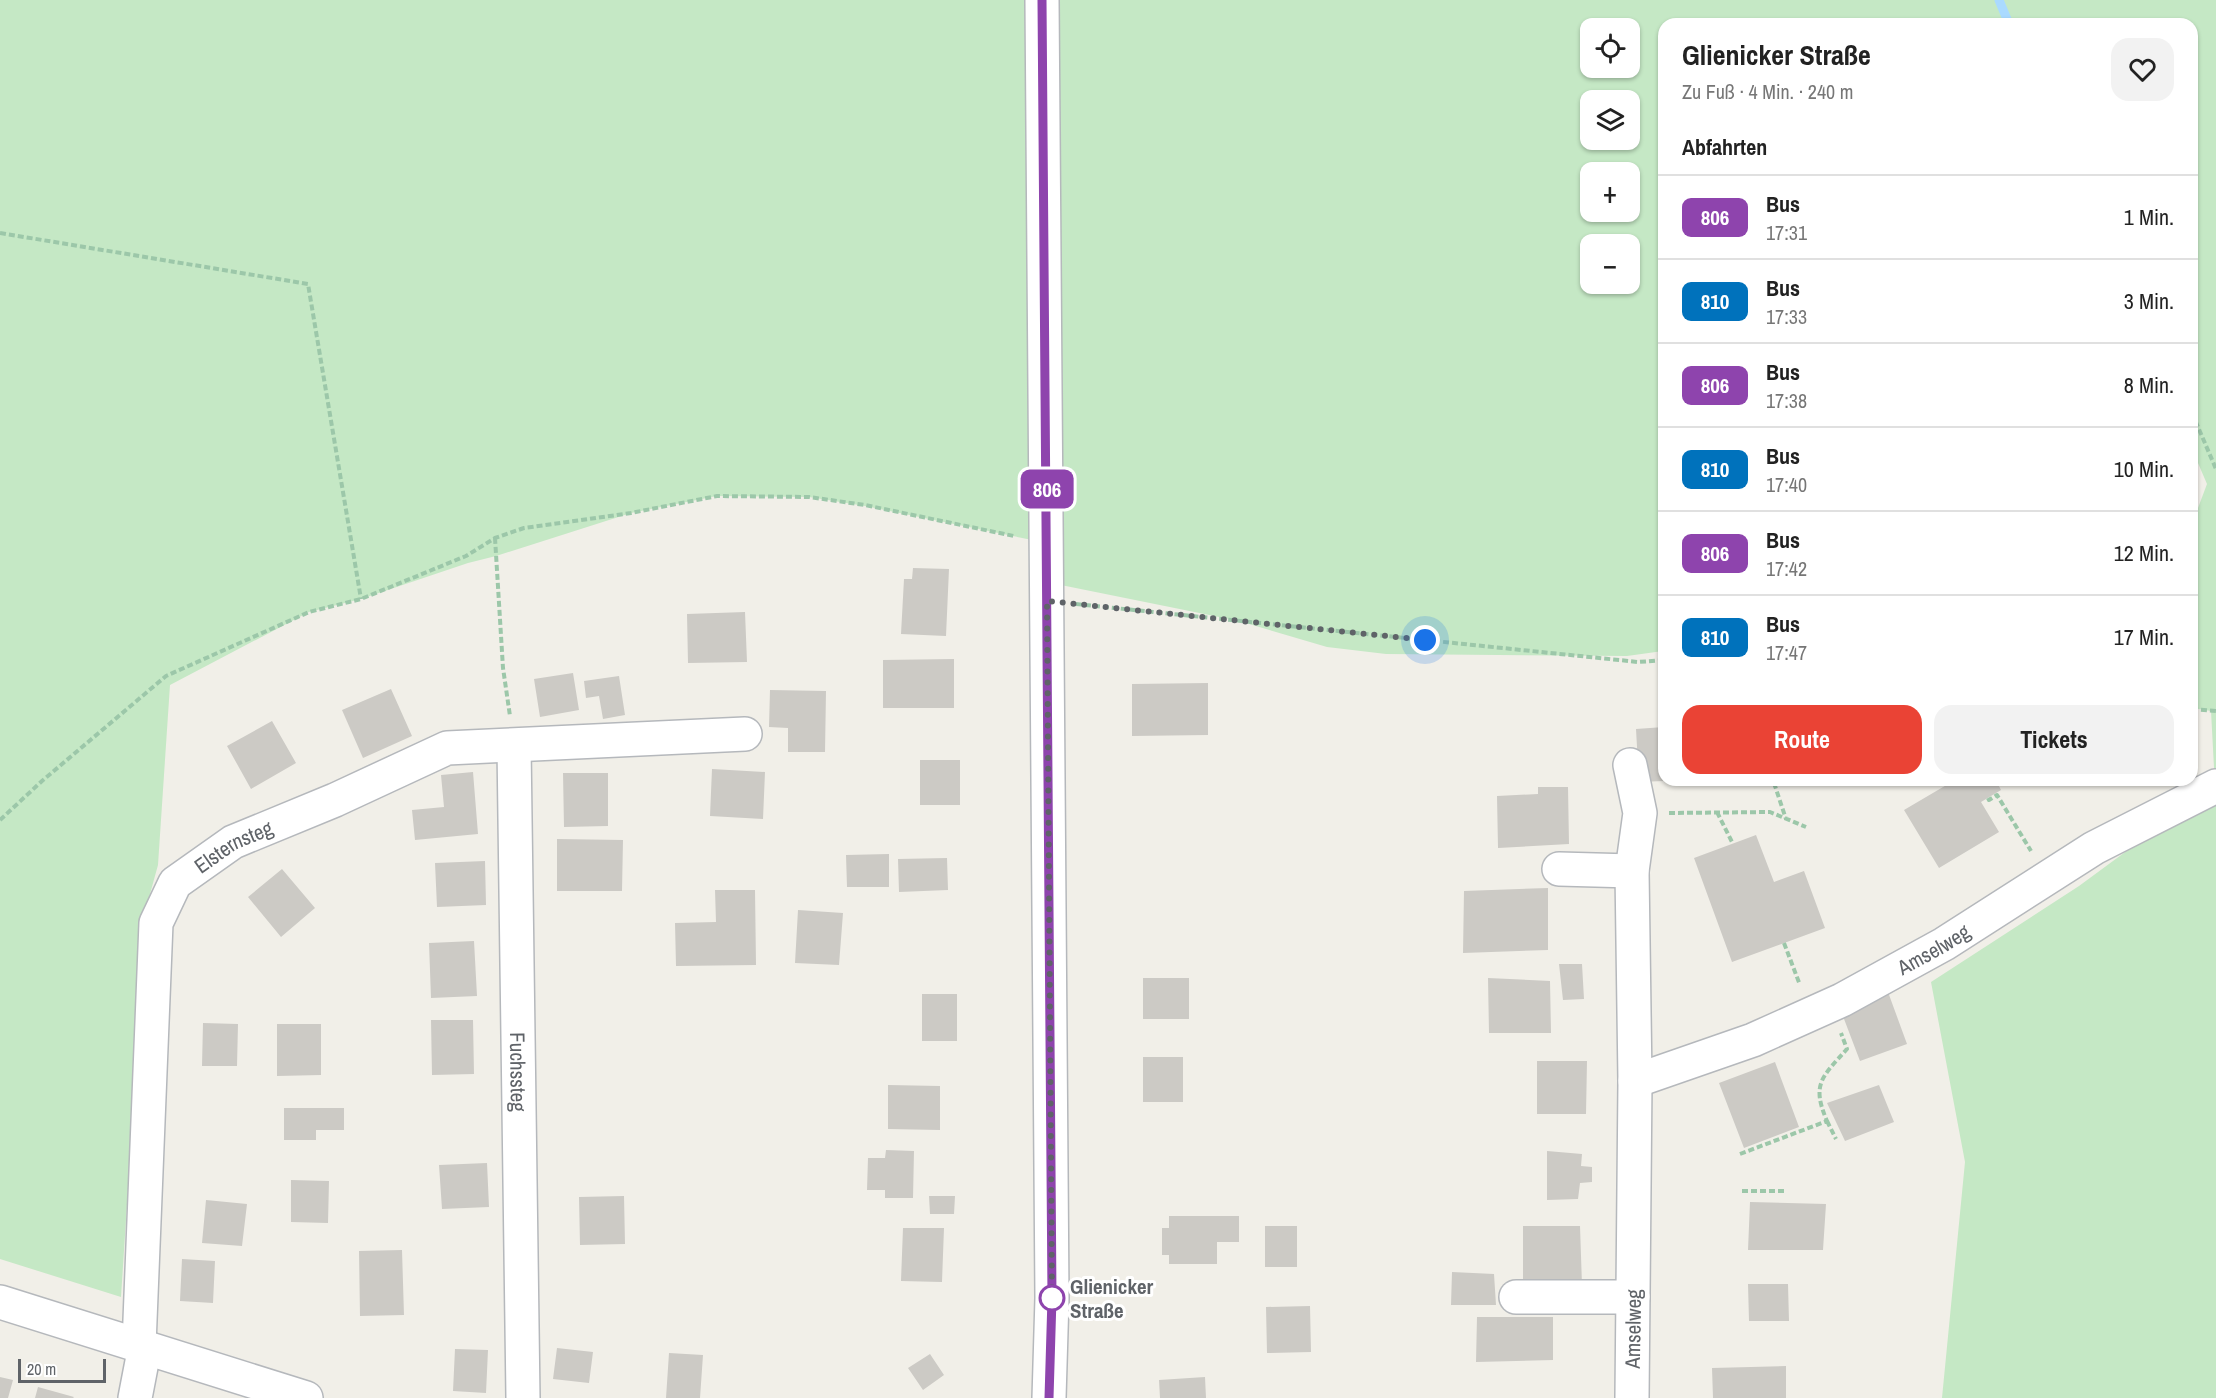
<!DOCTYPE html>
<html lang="de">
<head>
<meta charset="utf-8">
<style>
  body { margin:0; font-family:"Archivo Narrow",sans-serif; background:#f2f2f2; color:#222; height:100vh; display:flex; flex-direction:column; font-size:22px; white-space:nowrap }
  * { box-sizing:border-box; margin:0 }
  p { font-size:20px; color:#767676 }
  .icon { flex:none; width:33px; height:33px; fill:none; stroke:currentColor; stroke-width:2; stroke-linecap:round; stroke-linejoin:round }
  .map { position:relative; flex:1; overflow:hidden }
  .side { position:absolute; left:1658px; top:18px; width:540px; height:768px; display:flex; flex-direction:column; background:#fff; border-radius:18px; box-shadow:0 2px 4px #0004 }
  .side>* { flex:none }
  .badge { padding:0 12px; border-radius:9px; font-size:21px; line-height:39px }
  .buttons { position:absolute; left:1580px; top:18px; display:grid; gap:12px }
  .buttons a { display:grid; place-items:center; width:60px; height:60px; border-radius:12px; background:#fff; box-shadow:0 2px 4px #0004; font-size:30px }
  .scale { position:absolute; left:18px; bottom:15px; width:88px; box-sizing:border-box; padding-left:6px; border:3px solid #5f6368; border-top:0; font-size:16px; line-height:21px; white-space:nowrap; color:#5f6368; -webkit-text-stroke:4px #fff; paint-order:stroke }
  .you { position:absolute; width:30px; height:30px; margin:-15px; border:4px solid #fff; border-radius:50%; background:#1a73e8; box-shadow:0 0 0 9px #1a73e833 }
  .map>.badge { position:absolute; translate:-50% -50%; box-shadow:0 0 0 3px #fff }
  h2 { padding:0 24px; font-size:22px; line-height:54px }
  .round { display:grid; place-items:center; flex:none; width:63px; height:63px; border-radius:18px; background:#f2f2f2 }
  .overview { display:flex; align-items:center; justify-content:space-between; height:102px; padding:0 24px }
  h1 { font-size:28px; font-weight:800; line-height:45px }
  .cta { display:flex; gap:12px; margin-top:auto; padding:12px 24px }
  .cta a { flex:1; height:69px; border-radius:18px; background:#ea4335; color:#fff; font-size:24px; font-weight:800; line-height:69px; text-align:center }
  .cta a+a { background:#f2f2f2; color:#222 }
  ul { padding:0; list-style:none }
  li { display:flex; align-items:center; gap:18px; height:84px; padding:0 24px; border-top:2px solid #e0e0e0 }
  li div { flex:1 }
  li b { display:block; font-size:22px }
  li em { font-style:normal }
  li .badge { min-width:66px; font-weight:700; text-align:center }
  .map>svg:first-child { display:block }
  .green { fill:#c5e8c5; fill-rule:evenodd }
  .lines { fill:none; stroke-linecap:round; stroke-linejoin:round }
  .stream { stroke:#aadaff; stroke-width:9 }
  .building { fill:#cccac5 }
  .minor-casing { stroke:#b5b8bc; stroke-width:36 }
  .path { stroke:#9cc7a9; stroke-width:4; stroke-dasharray:6 3; stroke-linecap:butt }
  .minor { stroke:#fff; stroke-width:33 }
  .line-casing { stroke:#fff; stroke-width:14 }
  .line { stroke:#8e44ad; stroke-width:9 }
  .walk { stroke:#5f6368; stroke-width:6; stroke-dasharray:0 10.8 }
  .stop-dot { fill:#fff; stroke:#8e44ad; stroke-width:3 }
  .labels { text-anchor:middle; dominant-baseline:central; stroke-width:6; stroke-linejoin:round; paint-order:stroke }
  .street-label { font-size:21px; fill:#5f6368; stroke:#fff }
  .stop-label { font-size:21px; font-weight:bold; fill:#5f6368; stroke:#fff; text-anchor:start }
</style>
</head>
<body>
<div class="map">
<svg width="2216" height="1398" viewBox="0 0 2216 1398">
  <rect width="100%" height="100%" fill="#f1efe8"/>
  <path class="green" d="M0,0H2216V1398H1942L1965,1162L1931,982L2079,886L2215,786L2211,711L2192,708V524L2207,484L2192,449V24H1664L1663,651L1627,656L1386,654L1327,647L1239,621L1046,582L1047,543L865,506L809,497L717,496L631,513L496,556L468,563L361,599L309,612L170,685L158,865L142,923L135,1081L121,1297L0,1259ZM1590,28H1629V68H1590ZM1590,100H1629V140H1590ZM1590,172H1629V212H1590ZM1590,244H1629V284H1590Z"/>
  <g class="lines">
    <path class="stream" d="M1999,0L2009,24"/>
  </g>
  <path class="building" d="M913,568L949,569L946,636L901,634L904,579H912Z
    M745,612L747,662L688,663L687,614Z
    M954,659V708H883V660Z
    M573,673L579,710L540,717L534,679Z
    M619,676L625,715L603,719L599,696L586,698L584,681Z
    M1208,683V735L1132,736V684Z
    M391,689L412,736L363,758L342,710Z
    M770,690L826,691L825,752H788V728L769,727Z
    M272,721L296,763L251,789L227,746Z
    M1664,727V781L1639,782L1636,729Z
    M920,760H960V805H920Z
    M712,769L765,772L763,819L710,816Z
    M473,772L478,834L415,840L412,810L444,807L441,775Z
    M563,773H608V826L564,827Z
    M1955,780H1996L2001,790L1981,802L1999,832L1939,868L1904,810Z
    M1538,787H1568L1569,844L1498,848L1497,796L1538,794Z
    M1756,835L1774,882L1804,871L1825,928L1732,962L1694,858Z
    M557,839L623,840L622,891H557Z
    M889,854V887H847L846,855Z
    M947,858L948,890L899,892L898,859Z
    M485,861L486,905L437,907L435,863Z
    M282,869L315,908L281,937L248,897Z
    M1548,888V950L1463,953L1464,891Z
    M715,890H755L756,965L676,966L675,923L716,922Z
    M798,910L843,913L839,965L795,963Z
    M474,941L477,996L431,998L429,943Z
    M1559,964H1582L1584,999L1563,1000Z
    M1143,978H1189V1019H1143Z
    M1488,978L1550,981L1551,1033H1489Z
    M1888,992L1907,1044L1860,1061L1841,1011Z
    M922,994H957V1041H922Z
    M431,1020H473L474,1074L432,1075Z
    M203,1023L238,1024L237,1066H202Z
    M277,1024H321V1075L277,1076Z
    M1143,1057H1183V1102H1143Z
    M1537,1061H1587L1586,1114H1537Z
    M1775,1062L1799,1127L1744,1148L1719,1083Z
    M888,1085L940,1086V1130L888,1129Z
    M1879,1085L1894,1122L1845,1141L1827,1103Z
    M284,1108H344V1130H316V1140H284Z
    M886,1150L914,1151L913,1198H885V1190H867L868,1158H885Z
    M1547,1151L1582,1154L1581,1166L1592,1167V1182L1580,1183L1578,1199L1547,1200Z
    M487,1163L489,1207L442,1209L439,1165Z
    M291,1180L329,1181L328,1223L291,1222Z
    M624,1196L625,1244L580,1245L579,1197Z
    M929,1196H955L954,1214H930Z
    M206,1200L247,1204L242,1246L202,1243Z
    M1750,1202L1826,1204L1823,1250H1748Z
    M1169,1216H1239V1242H1217V1264H1169V1255H1162V1228H1169Z
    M1265,1226H1297V1267H1265Z
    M1523,1226H1580L1582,1285L1523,1286Z
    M903,1228H944L942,1282L901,1281Z
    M402,1250L404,1315L360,1316L359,1251Z
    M182,1259L215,1261L213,1303L180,1301Z
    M1452,1272L1494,1274L1496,1305H1451Z
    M1748,1284H1788L1789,1321H1749Z
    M1310,1306L1311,1352L1267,1353L1266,1307Z
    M1477,1317H1553V1360L1476,1362Z
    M557,1348L593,1352L589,1383L553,1379Z
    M455,1349L488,1350L486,1393L453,1391Z
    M669,1353L703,1355L700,1398H666Z
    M930,1354L944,1375L923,1390L908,1368Z
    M1786,1366V1398H1713L1712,1368Z
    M0,1377L13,1380L8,1398H0Z
    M1205,1377L1206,1398H1160L1159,1380Z
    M38,1387L74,1397L73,1398H35Z"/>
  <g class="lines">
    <g class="minor-casing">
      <g id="minor">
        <path d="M1042,0L1052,1298L1049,1398"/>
        <path id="s1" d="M514,746L523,1398"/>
        <path d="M1630,765L1640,813L1632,871L1635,1081L1632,1398"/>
        <path d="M1559,869L1632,871"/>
        <path id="s2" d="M1635,1081L1753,1040L1842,1000L1944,944L2094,848L2216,786"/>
        <path d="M1516,1297H1633"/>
        <path d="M0,1302L306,1398"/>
        <path id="s3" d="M139,1345L156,923L175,883L233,842L335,800L447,748L745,734"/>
        <path d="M135,1398L145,1346"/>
      </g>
    </g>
    <path class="path" d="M0,233L308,284L361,599
      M2192,413L2216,469
      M495,538L503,668L510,716
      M1076,604L1638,662L1664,660
      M2192,709L2216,711
      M1774,783L1786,819
      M1988,798L1989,800L1997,795L2031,851
      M1717,812L1733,844
      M1669,813L1770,812L1806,827
      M0,820L42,781L166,676L309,612L361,599L466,556L495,538L524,528L631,513L717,496L809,497L865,505L1014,536
      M1784,943L1800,985
      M1827,1121L1836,1139
      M1740,1154L1827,1121C1811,1084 1822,1077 1847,1049L1841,1033
      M1742,1191H1787"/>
    <use href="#minor" class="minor"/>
  </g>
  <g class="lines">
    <g class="line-casing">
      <path id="line" d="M1042,0L1052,1298L1049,1398"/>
    </g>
    <use href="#line" class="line"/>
    <path class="walk" d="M1052,1298L1047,601L1425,640"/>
  </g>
  <circle class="stop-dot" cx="1052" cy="1298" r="12"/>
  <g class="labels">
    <g class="street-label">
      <text stroke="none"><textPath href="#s3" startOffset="536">Elsternsteg</textPath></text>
      <text stroke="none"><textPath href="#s2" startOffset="327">Amselweg</textPath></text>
      <text stroke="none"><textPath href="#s1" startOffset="326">Fuchssteg</textPath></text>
      <text transform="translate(1633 1329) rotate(-89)">Amselweg</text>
    </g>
    <g class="stop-label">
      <text x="1070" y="1286">Glienicker<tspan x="1070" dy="24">Straße</tspan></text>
    </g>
  </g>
</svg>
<div class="buttons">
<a><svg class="icon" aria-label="locate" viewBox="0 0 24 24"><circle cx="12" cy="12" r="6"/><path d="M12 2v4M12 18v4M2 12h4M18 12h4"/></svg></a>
<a><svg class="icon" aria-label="layers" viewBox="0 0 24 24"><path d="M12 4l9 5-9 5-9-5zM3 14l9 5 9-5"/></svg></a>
<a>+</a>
<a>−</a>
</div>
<div class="scale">20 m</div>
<div class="you" style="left:1425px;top:640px"></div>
<b class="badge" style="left:1047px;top:489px;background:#8e44ad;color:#fff">806</b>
<section class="side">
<div class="overview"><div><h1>Glienicker Straße</h1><p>Zu Fuß · 4 Min. · 240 m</p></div><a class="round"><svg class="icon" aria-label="heart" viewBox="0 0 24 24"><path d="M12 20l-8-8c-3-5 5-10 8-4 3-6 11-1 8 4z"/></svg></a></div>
<h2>Abfahrten</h2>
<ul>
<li><span class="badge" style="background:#8e44ad;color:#fff">806</span><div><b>Bus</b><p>17:31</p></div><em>1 Min.</em></li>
<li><span class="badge" style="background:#0072bc;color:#fff">810</span><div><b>Bus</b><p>17:33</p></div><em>3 Min.</em></li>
<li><span class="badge" style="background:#8e44ad;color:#fff">806</span><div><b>Bus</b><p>17:38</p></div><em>8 Min.</em></li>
<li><span class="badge" style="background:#0072bc;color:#fff">810</span><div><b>Bus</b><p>17:40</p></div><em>10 Min.</em></li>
<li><span class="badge" style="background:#8e44ad;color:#fff">806</span><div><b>Bus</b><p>17:42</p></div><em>12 Min.</em></li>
<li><span class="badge" style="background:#0072bc;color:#fff">810</span><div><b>Bus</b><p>17:47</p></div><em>17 Min.</em></li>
</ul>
<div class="cta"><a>Route</a><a>Tickets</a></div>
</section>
</div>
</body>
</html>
